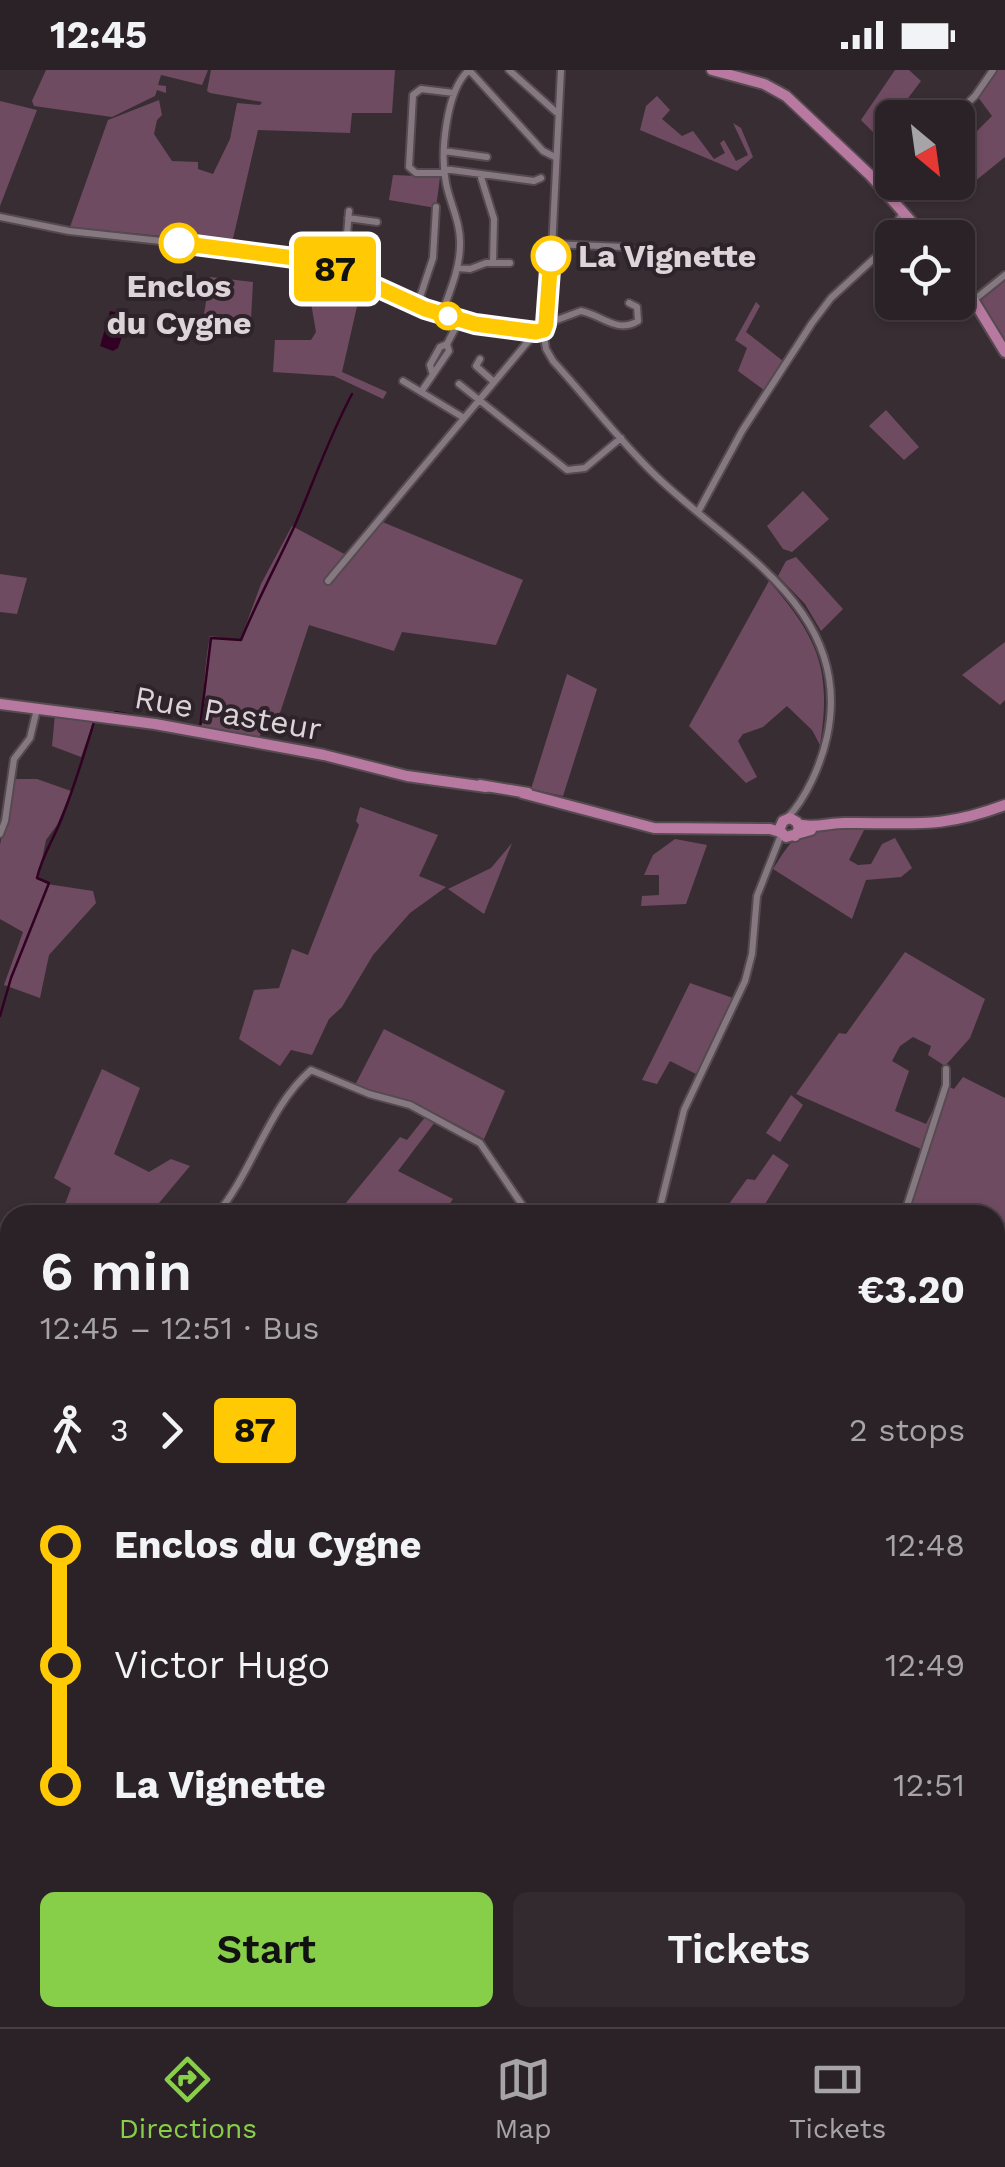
<!DOCTYPE html>
<html lang="en">
<head>
<meta charset="utf-8">
<style>
  body { margin:0; font-family:"Work Sans",sans-serif; background:#332a2f; color:#f1f3f6; height:100vh; display:flex; flex-direction:column; font-size:38px; white-space:nowrap }
  * { box-sizing:border-box; margin:0 }
  p { font-size:32px; color:#a6a4a7 }
  .icon { flex:none; width:55px; height:55px; fill:none; stroke:currentColor; stroke-width:2; stroke-linecap:round; stroke-linejoin:round }
  .map { position:relative; flex:1; overflow:hidden }
  .panel { position:absolute; left:0px; top:1135px; width:1005px; height:822px; display:flex; flex-direction:column; background:#2b2227; border-radius:30px 30px 0 0; box-shadow:0 2px 8px #0004,0 0 0 2px #473f44 }
  .panel>* { flex:none }
  .badge { padding:0 20px; border-radius:8px; font-size:35px; line-height:65px }
  .needle { width:65px; rotate:151deg }
  .tools { position:absolute; left:875px; top:30px; display:grid; gap:20px }
  .tools a { display:grid; place-items:center; width:100px; height:100px; border-radius:15px; background:#2b2227; box-shadow:0 2px 8px #0004,0 0 0 2px #473f44; font-size:50px }
  .map>.badge { position:absolute; translate:-50% -50%; box-shadow:0 0 0 5px #fff }
  .legs { display:flex; align-items:center; gap:15px; height:110px; padding:0 40px; font-size:32px }
  .legs p { margin-inline-start:auto }
  .headline { display:flex; align-items:center; justify-content:space-between; height:170px; padding:0 40px }
  h1 { font-size:55px; font-weight:600; line-height:75px }
  .primary-button { display:flex; gap:20px; margin-top:auto; padding:20px 40px }
  .primary-button a { flex:1; height:115px; border-radius:15px; background:#88cf49; color:#111; font-size:40px; font-weight:600; line-height:115px; text-align:center }
  .primary-button a+a { background:#332a2f; color:#f1f3f6 }
  ul { padding:0 40px; list-style:none }
  li { display:flex; align-items:center; gap:35px; height:120px; font-size:38px }
  li i { display:grid; place-items:center; width:15px; height:100%; margin:0 12px; background:currentColor }
  li i::after { content:''; width:25px; height:25px; margin:-12px; border:8px solid; border-radius:50%; background:#2b2227 }
  li p { margin-inline-start:auto }
  li:first-child i { background:linear-gradient(#0000 50%,currentColor 0) }
  li:last-child i { background:linear-gradient(currentColor 50%,#0000 0) }
  .status { display:flex; justify-content:space-between; align-items:center; height:70px; padding:0 50px; background:#2b2227; direction:ltr }
  .status svg { height:28px; fill:currentColor }
  .dock { display:flex; justify-content:space-around; align-items:center; height:140px; border-top:2px solid #473f44; background:#2b2227; font-size:28px; color:#a6a4a7 }
  .dock a { display:grid; justify-items:center; gap:5px }
  .dock .current { color:#88cf49 }
  .map>svg:first-child { display:block }
  .green { fill:#6f4b61 }
  .water { fill:#310022 }
  .lines { fill:none; stroke-linecap:round; stroke-linejoin:round }
  .stream { stroke:#310022; stroke-width:2.5 }
  .minor-casing { stroke:#554a50; stroke-width:10 }
  .major-casing { stroke:#554a50; stroke-width:14 }
  .minor { stroke:#867880; stroke-width:6 }
  .major { stroke:#b879a0; stroke-width:10 }
  .line-1-casing { stroke:#fff; stroke-width:22 }
  .line-1 { stroke:#ffc904; stroke-width:15 }
  .stop-1-dot { fill:#fff; stroke:#ffc904; stroke-width:5 }
  .labels { text-anchor:middle; dominant-baseline:central; stroke-width:8; stroke-linejoin:round; paint-order:stroke }
  .stop-label { font-size:32px; font-weight:bold; fill:#dcd4d8; stroke:#2e232a; text-anchor:start }
  .street-label { font-size:32px; fill:#dcd4d8; stroke:#2e232a }
</style>
</head>
<body>
<div class="status"><b>12:45</b><svg viewBox="0 0 49 12"><path d="M0 12V9h3v3zM5 12V6h3v6zM10 12V3h3v9zM15 12V0h3v12zM26 1h20v11H26zM47 4h2v5h-2z"/></svg></div>
<div class="map">
<svg width="1005" height="1957" viewBox="0 0 1005 1957">
  <rect width="100%" height="100%" fill="#392d34"/>
  <path class="green" d="M46,0H208L202,15L161,5L158,15L166,16V23L157,20L155,26L112,47L34,36L32,31Z
    M211,0H395L392,43H352L350,63L258,60L232,173L70,157L108,50L159,30L162,45L157,50L154,64L172,91L198,92V99L213,104L230,69L237,33L260,35L262,32L210,23L207,21Z
    M895,0H909L921,11L881,64L876,65L861,50Z
    M995,0H1005V87L974,112L958,96V80L992,46L978,27Z
    M657,26L670,40L662,49L682,66L693,61L714,89L725,83L720,73L724,70L736,91L748,85L733,53L741,58L753,87L737,101L640,60L646,36Z
    M0,31L37,40L0,136Z
    M393,105L440,107L436,138L389,130Z
    M210,207L253,212L251,250L204,244Z
    M1005,208V271L979,231Z
    M331,231L358,232L342,302L387,322L383,329L334,306L273,302L275,270H311L316,262L311,233Z
    M756,232L760,236L746,262L783,291L764,320L738,301L747,278L735,270Z
    M886,340L919,377L904,390L869,356Z
    M803,421L829,449L792,482L783,479L767,456Z
    M380,451L523,510L496,575L402,562L394,581L309,555L278,649L266,646L259,669L201,656C204,625 204,597 210,566L240,571L261,514L292,456L350,487Z
    M796,487L843,539L821,561L805,534L778,506L786,491Z
    M0,504L27,508L17,544L0,542Z
    M769,511C818,568 832,599 820,675L812,660L787,636L763,657L743,664L738,671L757,707L746,713L689,656Z
    M1005,572V630L1000,635L962,605Z
    M567,604L597,619L563,726L531,719Z
    M55,644L94,650L81,687L52,676Z
    M13,709H37L71,721L57,755L46,770L38,809L47,814L93,821L96,833L49,885L40,928L4,915L23,862L0,849V775Z
    M360,737L438,765L419,806L446,817L410,843L373,885L342,937L329,949L312,985L291,980L280,996L239,969L254,920L279,918L292,879L308,885L359,755L356,751Z
    M865,758L849,790L858,795L871,794L882,774L895,768L912,798L901,807L866,810L852,849L773,799C779,790 785,779 792,772C810,758 843,759 865,758Z
    M675,769L707,775L686,834L641,836L642,826L659,825V805H644L653,785Z
    M512,773L484,844L448,819L491,798Z
    M905,882L985,929L970,968L945,996L928,985L931,976L913,967L900,976L892,991L909,1001L895,1041L926,1054L932,1042L935,1043L926,1075L921,1079L796,1024L839,963L846,964Z
    M690,913L733,928L696,1004L670,991L657,1014L642,1010Z
    M384,959L505,1021L484,1069L425,1038L355,1015Z
    M102,999L140,1018L114,1084L149,1102L171,1089L190,1096L149,1145H61L71,1118L54,1108Z
    M963,1007L1005,1028V1187L995,1180V1145H907L947,1016L954,1019Z
    M791,1025L803,1035L780,1072L766,1063Z
    M426,1046L435,1052L398,1101L453,1129L442,1145H336L400,1067L407,1070Z
    M773,1084L789,1095L762,1139L769,1145H721L747,1109L755,1110Z
    M10,1254V1374H0V1257Z
    M995,1586L1005,1588V1718L995,1730Z
    M10,1752V1932L1,1930L3,1924L0,1922V1756L8,1760Z
    M11,1948H86L81,1957H7Z
    M91,1948H159L161,1957H86Z
    M294,1948H420L435,1957H285Z"/>
  <path class="water" d="M110,241L126,244L128,250L118,278L113,281L100,276Z"/>
  <g class="lines">
    <path class="stream" d="M115,642L182,654
      M200,658L211,568L241,570C257,531 277,494 295,455C314,411 329,367 352,324
      M0,946L11,908L49,813L37,808C42,786 53,770 61,750C74,718 84,685 94,652
      M0,1486L10,1506
      M0,1789L10,1763
      M0,1846L10,1856
      M12,1957L16,1948"/>
    <g class="minor-casing">
      <path id="minor" d="M469,0L543,81L555,87
        M509,0L556,42
        M561,0L551,199L543,260L546,279L553,291C587,328 618,369 654,404C732,480 855,539 827,667C821,694 806,729 787,748
        M952,48L975,26L993,0
        M444,81L487,87
        M444,99L534,111L541,108
        M444,103H416L409,97L413,25L421,19L454,23
        M480,104L494,149L493,193
        M891,127L900,112
        M0,147L69,161L244,180L295,189
        M348,148L377,152
        M552,174L625,177L652,190
        M244,180C303,175 357,212 410,234C450,250 495,259 538,261
        M457,198L470,199L486,193H510
        M340,201L345,188L349,141
        M974,230L1005,205
        M417,236L433,188L436,137
        M442,243C450,221 460,198 460,175C461,153 450,134 446,113C440,84 446,20 469,0
        M546,254L581,241C602,245 617,264 638,251L637,237L629,233
        M480,289L476,296L494,312
        M432,302L430,295L440,277L447,274
        M403,311L464,348
        M459,314L567,400L585,398L621,368
        M421,322L449,281L447,274L460,249
        M698,442L742,361L812,253L831,228L880,183L903,142
        M328,511L536,262
        M0,764L5,751L14,689L30,668L37,639
        M216,1145C253,1102 268,1037 311,1000L369,1024L410,1035L480,1073L529,1145
        M658,1145L684,1040L745,911L752,884L757,826L781,765
        M904,1145L946,1015V999
        M995,1288L1005,1293
        M995,1465L1005,1457
        M0,1538H10
        M699,1948L710,1957
        M84,1957L89,1948
        M618,1957V1948
        M761,1957L768,1948"/>
    </g>
    <g class="major-casing">
      <path id="major" d="M712,0L764,14L786,26L870,105L926,168
        M958,205L1005,282
        M0,634L155,654L324,685L407,706L486,717
        M480,715L528,723
        M522,723L654,758L770,759L780,762
        M798,754C811,759 829,753 844,753C910,752 939,760 1005,735
        M795,766L799,759L797,752L790,748L783,751L779,760L786,767L811,760"/>
    </g>
    <use href="#minor" class="minor"/>
    <use href="#major" class="major"/>
  </g>
  <g class="lines">
    <g class="line-1-casing">
      <path id="line-1" d="M179,173L302,189L346,203L425,239L475,254L536,262L544,260L546,254L551,186"/>
    </g>
    <use href="#line-1" class="line-1"/>
  </g>
  <g class="stop-1-dot">
    <circle cx="179" cy="173" r="18"/>
    <circle cx="551" cy="186" r="18"/>
    <circle cx="448" cy="246" r="12"/>
  </g>
  <g class="labels">
    <g class="stop-label">
      <text x="578" y="186">La Vignette</text>
      <text x="179" y="216" text-anchor="middle">Enclos<tspan x="179" dy="37">du Cygne</tspan></text>
    </g>
    <g class="street-label">
      <text transform="translate(228 643) rotate(10)">Rue Pasteur</text>
    </g>
  </g>
</svg>
<div class="tools">
<a><svg class="needle" viewBox="-14 -14 28 28"><path d="M0-13l5 13h-10z" fill="#e53935"/><path d="M0 13l5-13h-10z" fill="#a6a4a7"/></svg></a>
<a><svg class="icon" aria-label="locate" viewBox="0 0 24 24"><circle cx="12" cy="12" r="6"/><path d="M12 2v4M12 18v4M2 12h4M18 12h4"/></svg></a>
</div>
<b class="badge" style="left:335px;top:199px;background:#ffc904;color:#111">87</b>
<section class="panel">
<div class="headline"><div><h1>6 min</h1><p>12:45 – 12:51 · Bus</p></div><b>€3.20</b></div>
<div class="legs"><svg class="icon" aria-label="walk" viewBox="0 0 24 24"><circle cx="13" cy="4" r="2"/><path d="M13 8l-2 6 4 7M11 14l-3 7M7 12l3-4h3l4 4"/></svg>3<svg class="icon" aria-label="forward" viewBox="0 0 24 24"><path d="M9 5l7 7-7 7"/></svg><b class="badge" style="background:#ffc904;color:#111">87</b><p>2 stops</p></div>
<ul>
<li><i style="color:#ffc904"></i><b>Enclos du Cygne</b><p>12:48</p></li>
<li><i style="color:#ffc904"></i><span>Victor Hugo</span><p>12:49</p></li>
<li><i style="color:#ffc904"></i><b>La Vignette</b><p>12:51</p></li>
</ul>
<div class="primary-button"><a>Start</a><a>Tickets</a></div>
</section>
</div>
<nav class="dock">
<a class="current"><svg class="icon" aria-label="directions" viewBox="0 0 24 24"><path d="M12 3l9 9-9 9-9-9zM9 14v-3h6M13 9l2 2-2 2"/></svg>Directions</a>
<a><svg class="icon" aria-label="map" viewBox="0 0 24 24"><path d="M3 6l6-2 6 2 6-2v14l-6 2-6-2-6 2zM9 4v14M15 6v14"/></svg>Map</a>
<a><svg class="icon" aria-label="tickets" viewBox="0 0 24 24"><path d="M3 7h18v10H3zM15 7v10"/></svg>Tickets</a>
</nav>
</body>
</html>
